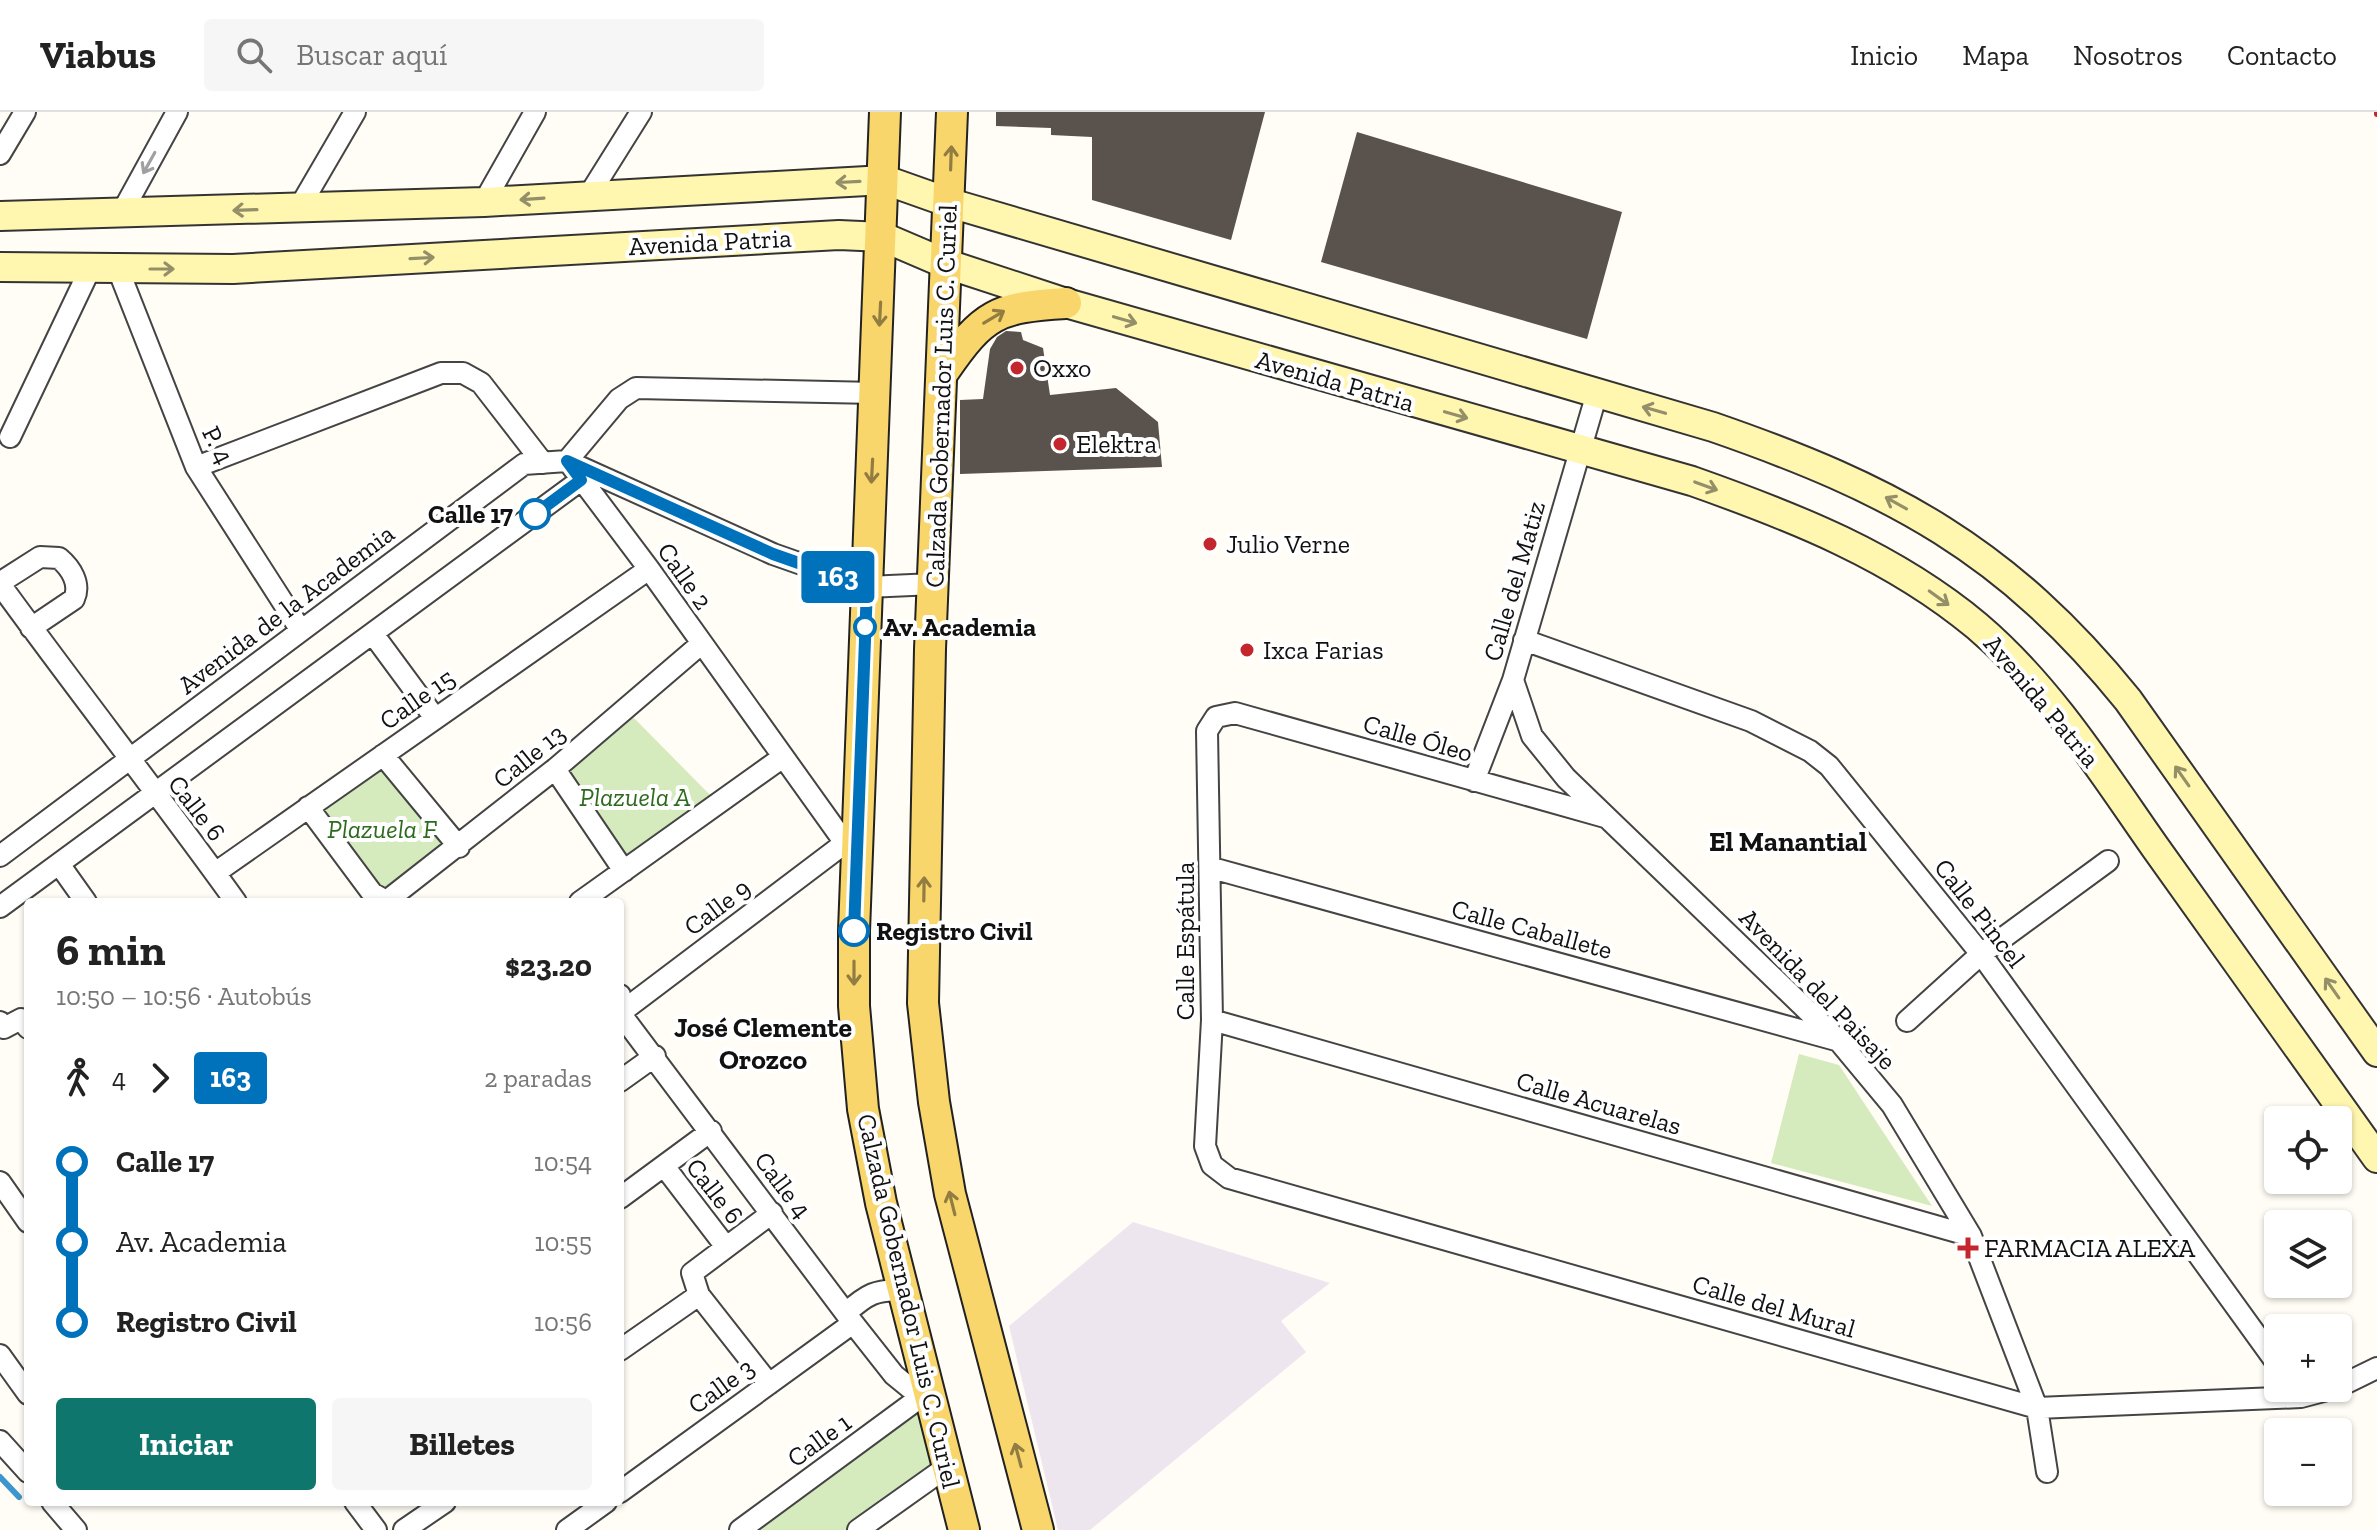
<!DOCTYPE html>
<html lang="es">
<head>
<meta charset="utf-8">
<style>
  body { margin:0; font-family:"Zilla Slab",serif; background:#f6f6f6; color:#222; height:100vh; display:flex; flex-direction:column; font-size:30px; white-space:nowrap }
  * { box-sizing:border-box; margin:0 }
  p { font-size:26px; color:#767676 }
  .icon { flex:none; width:44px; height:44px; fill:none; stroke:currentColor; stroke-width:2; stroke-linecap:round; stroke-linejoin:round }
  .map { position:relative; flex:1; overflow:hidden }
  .drawer { position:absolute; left:24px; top:786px; width:600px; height:608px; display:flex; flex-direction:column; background:#fff; border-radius:8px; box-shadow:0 2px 6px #0004 }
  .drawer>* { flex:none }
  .badge { padding:0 16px; border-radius:6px; font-size:28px; line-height:52px }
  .controls { position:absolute; left:2264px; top:994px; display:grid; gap:16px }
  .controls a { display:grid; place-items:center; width:88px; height:88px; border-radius:8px; background:#fff; box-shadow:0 2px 6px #0004; font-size:40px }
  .map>.badge { position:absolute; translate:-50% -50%; box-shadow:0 0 0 4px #fff }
  .legs { display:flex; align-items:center; gap:12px; height:88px; padding:0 32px; font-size:26px }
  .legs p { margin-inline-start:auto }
  .headline { display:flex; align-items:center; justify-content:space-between; height:136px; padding:0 32px }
  h1 { font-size:44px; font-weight:700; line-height:60px }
  .button { display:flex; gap:16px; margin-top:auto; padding:16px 32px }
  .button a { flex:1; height:92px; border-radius:8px; background:#0f766e; color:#fff; font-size:32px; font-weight:700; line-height:92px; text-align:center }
  .button a+a { background:#f6f6f6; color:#222 }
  ul { padding:0 32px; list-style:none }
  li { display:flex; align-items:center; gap:28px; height:80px; font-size:30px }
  li i { display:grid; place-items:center; width:12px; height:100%; margin:0 10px; background:currentColor }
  li i::after { content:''; width:20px; height:20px; margin:-10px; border:6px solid; border-radius:50%; background:#fff }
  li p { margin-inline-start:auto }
  li:first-child i { background:linear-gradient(#0000 50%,currentColor 0) }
  li:last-child i { background:linear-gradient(currentColor 50%,#0000 0) }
  header { display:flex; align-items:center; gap:48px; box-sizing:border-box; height:112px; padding:0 40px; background:#fff; border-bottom:2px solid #e0e0e0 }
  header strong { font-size:38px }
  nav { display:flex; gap:44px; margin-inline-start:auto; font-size:28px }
  .search { width:560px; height:72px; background:#f6f6f6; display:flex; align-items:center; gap:20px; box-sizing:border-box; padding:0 28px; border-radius:8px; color:#767676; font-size:30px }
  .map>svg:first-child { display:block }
  .industrial { fill:#eee6ef }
  .green { fill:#d5ebbd }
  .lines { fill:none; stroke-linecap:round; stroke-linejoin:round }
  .stream { stroke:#3f96cf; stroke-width:6 }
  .building { fill:#5a524d }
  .street-casing { stroke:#444; stroke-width:24 }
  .secondary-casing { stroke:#333; stroke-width:32 }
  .primary-casing { stroke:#222; stroke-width:34 }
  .street { stroke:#fff; stroke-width:20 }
  .secondary { stroke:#fff6b0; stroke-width:28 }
  .primary { stroke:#f9d66b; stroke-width:30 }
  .rail { stroke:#c4262e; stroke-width:6 }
  .oneway { stroke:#917d42 }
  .oneway2 { stroke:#a0a0a0 }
  .oneway3 { stroke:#948f68 }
  .line-1-casing { stroke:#fff; stroke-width:18 }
  .line-1 { stroke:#0072bc; stroke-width:12 }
  .poi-dot { fill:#c4262e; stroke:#fff; stroke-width:3 }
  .stop-1-dot { fill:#fff; stroke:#0072bc; stroke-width:4 }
  .labels { text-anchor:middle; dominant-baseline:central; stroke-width:8; stroke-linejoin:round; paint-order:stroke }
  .street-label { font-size:26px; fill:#111; stroke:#fff }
  .poi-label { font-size:26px; fill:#111; stroke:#fff; text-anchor:start }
  .stop-label { font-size:26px; font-weight:bold; fill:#111; stroke:#fff; text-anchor:start }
  .park-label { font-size:26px; font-style:italic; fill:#2f6b1f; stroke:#fff }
  .neighbourhood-label { font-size:28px; font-weight:bold; fill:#111; stroke:#fff }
</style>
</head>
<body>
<header>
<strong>Viabus</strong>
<div class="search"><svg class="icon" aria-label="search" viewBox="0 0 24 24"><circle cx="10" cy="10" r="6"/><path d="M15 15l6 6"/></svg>Buscar aquí</div>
<nav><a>Inicio</a><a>Mapa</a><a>Nosotros</a><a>Contacto</a></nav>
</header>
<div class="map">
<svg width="2377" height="1418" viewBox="0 0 2377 1418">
  <rect width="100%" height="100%" fill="#fffdf5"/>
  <path class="industrial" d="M1133,1110L1330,1171L1281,1209L1306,1240L1090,1418H1058L1009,1214Z"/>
  <path class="green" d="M631,603L718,691L624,759L553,668Z
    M383,643L459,735L384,788L308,695Z
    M1799,942L1839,953L1932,1094L1771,1051Z
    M913,1295L938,1332L946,1353L853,1418H744Z"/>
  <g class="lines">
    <path class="stream" d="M0,1365L19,1385"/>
  </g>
  <path class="building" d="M996,0H1265L1231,128L1092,88V25L1051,23V16L996,14Z
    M1357,20L1622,100L1587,227L1321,150Z
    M1006,219L1021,220L1023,228L1043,236L1050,283L1116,276L1158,310L1162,355L960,362V288L983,287L990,237L997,225Z"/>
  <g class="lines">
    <g class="street-casing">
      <path id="street" d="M0,42L25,0
        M589,83L641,0
        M484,90L535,0
        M299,96L355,0
        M121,102L177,0
        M118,157L196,355L300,517
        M10,325L90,157
        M567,349L619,287L636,276L876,281
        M570,352L649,457L845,731L620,901
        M196,355L441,261H463L481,271L543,351
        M31,516L74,487C81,472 71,456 59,446L40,445L4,468L2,475C79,581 160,684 236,790
        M373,522L435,606
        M1524,528L1751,609L1810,639L1829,654L1981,842L2278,1253
        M1513,568L1532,624L1566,666L1838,928L1892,993L1971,1124L2037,1296L2047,1360
        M383,643L459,735
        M555,657L624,759
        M1474,669L1513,568L1597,281
        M308,695L372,781L384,788L389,787L555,657L701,532
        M1605,705L1235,601L1216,605L1207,619L1212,908L1205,1034L1212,1053L1229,1066L2037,1296L2301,1285L2335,1276
        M0,744L524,352L567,349L773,442L867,475L934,472
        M59,752L86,790
        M1212,756L1836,928
        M215,761L649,457
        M580,790L783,645
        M0,795L581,368
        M620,883V901L853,1211L894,1263L921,1285
        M1212,908L1971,1124
        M1907,909L1981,842L2108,749
        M0,910L4,916L21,907L28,916
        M620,969L655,944
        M664,1054L726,1135
        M0,1070L28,1110
        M620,1086L711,1019
        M699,1183L769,1272
        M846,1201C866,1183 877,1176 904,1179
        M620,1238L699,1183L692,1161L772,1101
        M0,1243L28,1282
        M2338,1275L2377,1256
        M0,1329L28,1360
        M620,1380L853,1211
        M52,1390L76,1418
        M355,1390L376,1418
        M404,1418L445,1390
        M567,1418L606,1390
        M740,1418L929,1279
        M858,1418L948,1354"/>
    </g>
    <g class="secondary-casing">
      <path id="secondary" d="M0,104L484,90L885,68L950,91L1713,315C1892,377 2007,438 2128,588L2377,940
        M0,155L233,157L839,123L883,125L944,151L1066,191L1692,369C1794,405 1893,444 1977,514C2049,575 2101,658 2155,735C2229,839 2303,942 2377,1046"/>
    </g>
    <g class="primary-casing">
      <path id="primary" d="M885,0L854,819V894L863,997L881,1091L964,1418
        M952,0L930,537L923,891L934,990L950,1082L1038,1418
        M944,259C983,202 997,195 1066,191"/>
    </g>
    <use href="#street" class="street"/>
    <use href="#secondary" class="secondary"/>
    <use href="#primary" class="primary"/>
    <path class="rail" d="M2377,0V2"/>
  </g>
  <defs><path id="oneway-shaft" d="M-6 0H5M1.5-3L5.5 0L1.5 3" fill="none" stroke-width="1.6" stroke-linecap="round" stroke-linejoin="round" transform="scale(2)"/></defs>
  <g class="oneway">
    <use href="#oneway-shaft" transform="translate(951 46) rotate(-88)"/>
    <use href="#oneway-shaft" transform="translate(880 202) rotate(93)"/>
    <use href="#oneway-shaft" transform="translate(994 205) rotate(-31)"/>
    <use href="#oneway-shaft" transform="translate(872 359) rotate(93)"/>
    <use href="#oneway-shaft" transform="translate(924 777) rotate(-89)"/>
    <use href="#oneway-shaft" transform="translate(854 861) rotate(90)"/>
    <use href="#oneway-shaft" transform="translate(952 1091) rotate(-104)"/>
    <use href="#oneway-shaft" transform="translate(1018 1343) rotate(-105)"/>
  </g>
  <use class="oneway2" href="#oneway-shaft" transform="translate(149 51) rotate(119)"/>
  <g class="oneway3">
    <use href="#oneway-shaft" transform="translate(848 70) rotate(177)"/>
    <use href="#oneway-shaft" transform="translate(532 87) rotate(176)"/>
    <use href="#oneway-shaft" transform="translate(245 98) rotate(178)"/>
    <use href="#oneway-shaft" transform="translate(422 146) rotate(-3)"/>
    <use href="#oneway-shaft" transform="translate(162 157)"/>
    <use href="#oneway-shaft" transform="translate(1125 208) rotate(16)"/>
    <use href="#oneway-shaft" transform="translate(1654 298) rotate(-164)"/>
    <use href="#oneway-shaft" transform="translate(1456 303) rotate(16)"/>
    <use href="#oneway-shaft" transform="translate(1706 374) rotate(20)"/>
    <use href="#oneway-shaft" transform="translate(1896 391) rotate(-151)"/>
    <use href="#oneway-shaft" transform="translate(1939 486) rotate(36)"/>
    <use href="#oneway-shaft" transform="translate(2182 664) rotate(-125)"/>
    <use href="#oneway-shaft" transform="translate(2332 876) rotate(-125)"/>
  </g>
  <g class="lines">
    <g class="line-1-casing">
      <path id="line-1" d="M535,402L581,368L567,349L773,442L867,475L854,819"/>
    </g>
    <use href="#line-1" class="line-1"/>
  </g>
  <g class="poi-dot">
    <circle cx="1017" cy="256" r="8"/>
    <circle cx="1060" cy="332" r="8"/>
    <circle cx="1210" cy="432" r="8"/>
    <circle cx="1247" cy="538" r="8"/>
    <path d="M1964 1124h8v8h8v8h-8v8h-8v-8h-8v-8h8z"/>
  </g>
  <g class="stop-1-dot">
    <circle cx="535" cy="402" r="14"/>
    <circle cx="865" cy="515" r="10"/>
    <circle cx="854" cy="819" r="14"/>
  </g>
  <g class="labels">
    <g class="street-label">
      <text transform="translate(710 130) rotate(-3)">Avenida Patria</text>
      <text transform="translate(1335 269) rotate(16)">Avenida Patria</text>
      <text transform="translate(941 284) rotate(-88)">Calzada Gobernador Luis C. Curiel</text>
      <text transform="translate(218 333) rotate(64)">P. 4</text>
      <text transform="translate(685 464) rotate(55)">Calle 2</text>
      <text transform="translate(1514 469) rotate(-74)">Calle del Matiz</text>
      <text transform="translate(286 497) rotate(-37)">Avenida de la Academia</text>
      <text transform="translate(417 587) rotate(-35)">Calle 15</text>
      <text transform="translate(2042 589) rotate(50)">Avenida Patria</text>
      <text transform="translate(1418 626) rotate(16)">Calle Óleo</text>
      <text transform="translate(529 644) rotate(-39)">Calle 13</text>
      <text transform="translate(197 696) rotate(52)">Calle 6</text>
      <text transform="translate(717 795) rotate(-37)">Calle 9</text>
      <text transform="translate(1980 801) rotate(52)">Calle Pincel</text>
      <text transform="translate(1532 817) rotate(15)">Calle Caballete</text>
      <text transform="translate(1185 829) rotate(-90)">Calle Espátula</text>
      <text transform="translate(1818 877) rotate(46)">Avenida del Paisaje</text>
      <text transform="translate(1599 991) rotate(16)">Calle Acuarelas</text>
      <text transform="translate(783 1073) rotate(53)">Calle 4</text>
      <text transform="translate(715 1079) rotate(52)">Calle 6</text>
      <text transform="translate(909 1189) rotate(77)">Calzada Gobernador Luis C. Curiel</text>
      <text transform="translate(1774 1194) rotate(16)">Calle del Mural</text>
      <text transform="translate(721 1274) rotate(-36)">Calle 3</text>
      <text transform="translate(819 1328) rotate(-36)">Calle 1</text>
    </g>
    <g class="poi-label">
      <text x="1033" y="256">Oxxo</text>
      <text x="1076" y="332">Elektra</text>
      <text x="1226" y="432">Julio Verne</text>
      <text x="1263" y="538">Ixca Farias</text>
      <text x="1984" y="1136">FARMACIA ALEXA</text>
    </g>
    <g class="stop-label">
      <text x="513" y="402" text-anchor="end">Calle 17</text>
      <text x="883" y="515">Av. Academia</text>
      <text x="876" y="819">Registro Civil</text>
    </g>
    <g class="park-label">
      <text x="635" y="685">Plazuela A</text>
      <text x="382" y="717">Plazuela F</text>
    </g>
    <g class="neighbourhood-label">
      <text x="1788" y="729">El Manantial</text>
      <text x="763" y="915">José Clemente<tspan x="763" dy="32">Orozco</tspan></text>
    </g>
  </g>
</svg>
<div class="controls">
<a><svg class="icon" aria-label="locate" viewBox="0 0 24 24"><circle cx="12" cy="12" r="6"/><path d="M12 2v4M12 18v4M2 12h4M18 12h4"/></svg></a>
<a><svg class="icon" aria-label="layers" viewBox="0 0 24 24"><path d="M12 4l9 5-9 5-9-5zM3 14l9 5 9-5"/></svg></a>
<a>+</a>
<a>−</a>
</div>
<b class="badge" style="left:838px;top:465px;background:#0072bc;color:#fff">163</b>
<section class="drawer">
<div class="headline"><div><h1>6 min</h1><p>10:50 – 10:56 · Autobús</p></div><b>$23.20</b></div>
<div class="legs"><svg class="icon" aria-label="walk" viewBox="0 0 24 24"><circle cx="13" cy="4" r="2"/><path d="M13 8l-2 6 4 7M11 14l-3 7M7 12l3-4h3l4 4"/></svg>4<svg class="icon" aria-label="forward" viewBox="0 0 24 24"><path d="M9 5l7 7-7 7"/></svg><b class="badge" style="background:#0072bc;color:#fff">163</b><p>2 paradas</p></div>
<ul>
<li><i style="color:#0072bc"></i><b>Calle 17</b><p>10:54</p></li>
<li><i style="color:#0072bc"></i><span>Av. Academia</span><p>10:55</p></li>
<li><i style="color:#0072bc"></i><b>Registro Civil</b><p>10:56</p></li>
</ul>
<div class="button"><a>Iniciar</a><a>Billetes</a></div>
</section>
</div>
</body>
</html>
